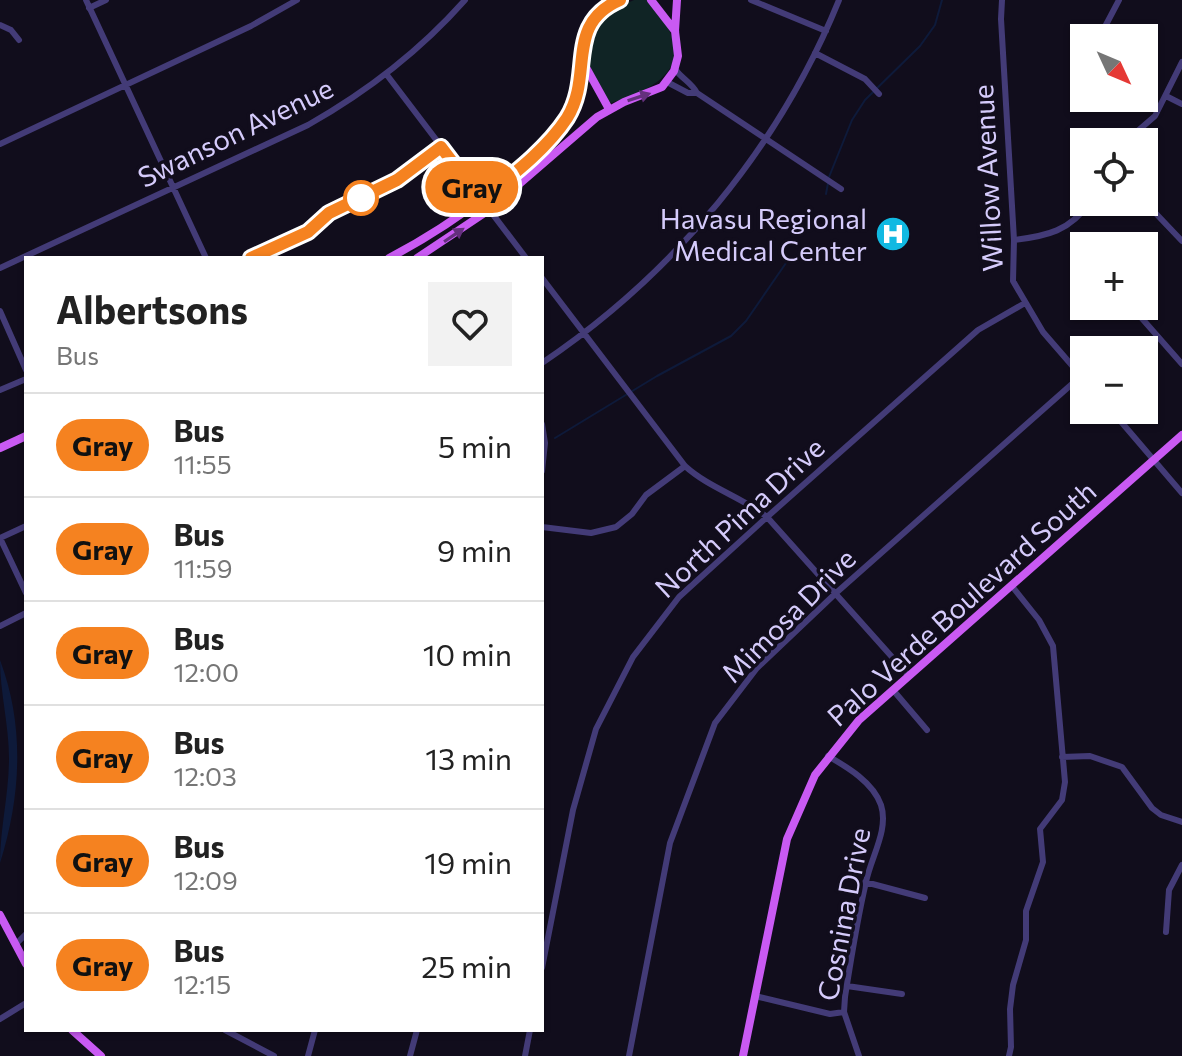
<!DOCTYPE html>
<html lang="en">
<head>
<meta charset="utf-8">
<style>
  body { margin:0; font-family:Commissioner,sans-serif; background:#f2f2f2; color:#222; height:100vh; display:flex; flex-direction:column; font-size:30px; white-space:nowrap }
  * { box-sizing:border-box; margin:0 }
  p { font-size:26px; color:#767676 }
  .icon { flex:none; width:44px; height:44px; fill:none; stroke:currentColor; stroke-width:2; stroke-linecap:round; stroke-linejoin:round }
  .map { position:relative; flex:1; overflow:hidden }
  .drawer { position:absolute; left:24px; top:256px; width:520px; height:776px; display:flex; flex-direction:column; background:#fff; border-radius:0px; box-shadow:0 2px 6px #0004 }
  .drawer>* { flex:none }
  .badge { padding:0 16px; border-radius:26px; font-size:28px; line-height:52px }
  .needle { width:52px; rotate:134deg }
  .buttons { position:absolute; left:1070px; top:24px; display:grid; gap:16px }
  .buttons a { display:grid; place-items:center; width:88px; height:88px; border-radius:0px; background:#fff; box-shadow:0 2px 6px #0004; font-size:40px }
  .map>.badge { position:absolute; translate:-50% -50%; box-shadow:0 0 0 4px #fff }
  .round { display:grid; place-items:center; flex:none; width:84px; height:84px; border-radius:0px; background:#f2f2f2 }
  .summary { display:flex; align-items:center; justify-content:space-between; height:136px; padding:0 32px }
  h1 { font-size:38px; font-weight:700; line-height:60px }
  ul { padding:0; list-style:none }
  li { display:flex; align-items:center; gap:24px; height:104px; padding:0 32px; border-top:2px solid #e0e0e0 }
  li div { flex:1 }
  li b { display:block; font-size:30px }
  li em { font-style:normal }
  li .badge { min-width:88px; font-weight:700; text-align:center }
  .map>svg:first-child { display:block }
  .green { fill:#102425 }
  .water { fill:#0e1a3a }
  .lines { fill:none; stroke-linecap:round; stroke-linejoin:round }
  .stream { stroke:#0e1a3a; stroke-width:2 }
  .minor { stroke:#433b77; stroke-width:6 }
  .major { stroke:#c95af3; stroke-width:8 }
  .oneway { fill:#64307d }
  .line-casing { stroke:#fff; stroke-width:18 }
  .line { stroke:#f58220; stroke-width:12 }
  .stop-dot { fill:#fff; stroke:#f58220; stroke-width:4 }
  .labels { text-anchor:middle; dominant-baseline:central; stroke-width:7; stroke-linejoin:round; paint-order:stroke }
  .street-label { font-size:28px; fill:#d5cbfb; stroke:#110d1c }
  .poi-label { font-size:28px; fill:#d5cbfb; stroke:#110d1c; text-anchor:end }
</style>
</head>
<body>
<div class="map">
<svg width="1182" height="1056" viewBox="0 0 1182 1056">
  <rect width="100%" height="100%" fill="#110d1c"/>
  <path class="green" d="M634,0H649C656,10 665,21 670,32C690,75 642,93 611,103C588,80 575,36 605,13C613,7 624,5 634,0Z"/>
  <path class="water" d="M0,660C25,726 21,797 0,863C0,828 9,794 9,758C9,725 0,693 0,660Z"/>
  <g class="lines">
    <path class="stream" d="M829,177L852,120L865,100L920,46L935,25L942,0
      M826,194L828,183
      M555,438L657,376L731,336L746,321L786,263"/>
    <path class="minor" d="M86,0L206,258
      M751,0L826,31
      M1002,0L1001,19L1014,240L1013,281L1043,332L1082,377
      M89,8L106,0
      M0,25L11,30L19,40
      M1099,38L1119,0
      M815,53L865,79L879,94
      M675,69C681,78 692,83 697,93L841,189
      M387,75L526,258
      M667,82L688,93H697
      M1166,96L1182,104
      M1125,142L1155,116L1182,62
      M0,144L251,26L297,0
      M1144,201L1182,241
      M1014,240C1047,236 1070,231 1090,202
      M0,268L308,125C368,91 419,52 465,0
      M542,278L685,466C709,488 742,497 767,517L909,676
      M1131,306L1182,364
      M0,311L26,370
      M542,363C674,274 779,148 839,0
      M0,390L26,379
      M1111,410L1182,493
      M542,424L545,443L542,471
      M26,526L0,538L26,593
      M542,527L591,533L616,527L632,514L646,495L685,466
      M0,626L26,613
      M893,690L927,730
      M828,756C847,767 873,782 881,805C889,830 871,857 866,882C857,920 851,959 845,997L844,1012L859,1056
      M1062,757L1090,756L1122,767L1152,808L1161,815L1182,822
      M865,882L925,898
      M1166,932L1169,890L1182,865
      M16,944L26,934
      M542,968L573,810L596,729L633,657L679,597L767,517L978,330L1025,303
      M847,986L902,994
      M755,996L830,1014L844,1012
      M0,1019L26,1003
      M225,1030L274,1056
      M308,1056L315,1030
      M410,1056L417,1030
      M525,1056L530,1030
      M629,1056L670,843L715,723L757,668L836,593L1081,376
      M1009,1056L1011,1047L1010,1009L1013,985L1026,940V911L1043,862L1040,829L1062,800L1065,782L1053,646L1039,620L1011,585"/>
    <path class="major" d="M651,0L675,31
      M583,62L609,109
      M389,258C443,230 547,161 573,106C593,64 566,23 620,0
      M417,258L489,210L597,117L624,102L662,87L674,71L678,56L675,31L677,0
      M0,448L26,436
      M0,915L26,964
      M72,1030L101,1056
      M743,1056L787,839L815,775L859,720L1182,435"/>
  </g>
  <defs><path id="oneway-solid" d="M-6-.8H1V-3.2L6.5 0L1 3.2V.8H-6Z" transform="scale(2)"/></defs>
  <g class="oneway">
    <use href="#oneway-solid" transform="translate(639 97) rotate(-18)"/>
    <use href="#oneway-solid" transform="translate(454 235) rotate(-34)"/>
  </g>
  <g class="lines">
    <g class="line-casing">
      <path id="line" d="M251,258L308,232L329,213L397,180L441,147L481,200C511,176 546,150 567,118C594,75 564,24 620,0"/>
    </g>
    <use href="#line" class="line"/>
  </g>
  <defs>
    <g id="hospital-disc" transform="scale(1.8)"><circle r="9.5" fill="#11b9e2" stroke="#110d1c"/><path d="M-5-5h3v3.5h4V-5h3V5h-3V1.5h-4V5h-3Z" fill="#fff"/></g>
  </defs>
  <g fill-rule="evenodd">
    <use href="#hospital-disc" x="893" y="234"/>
  </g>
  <circle class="stop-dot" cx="361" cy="198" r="16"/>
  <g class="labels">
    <g class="street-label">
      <text transform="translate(235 132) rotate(-26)">Swanson Avenue</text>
      <text transform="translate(987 178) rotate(-93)">Willow Avenue</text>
      <text transform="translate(739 517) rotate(-43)">North Pima Drive</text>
      <text transform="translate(961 603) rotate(-42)">Palo Verde Boulevard South</text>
      <text transform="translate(788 615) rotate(-45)">Mimosa Drive</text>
      <text transform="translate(843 914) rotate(-79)">Cosnina Drive</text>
    </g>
    <g class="poi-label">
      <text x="867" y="218">Havasu Regional<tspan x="867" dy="32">Medical Center</tspan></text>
    </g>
  </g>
</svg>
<div class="buttons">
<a><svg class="needle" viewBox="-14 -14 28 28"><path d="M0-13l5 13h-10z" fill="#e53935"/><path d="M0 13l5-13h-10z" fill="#767676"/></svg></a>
<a><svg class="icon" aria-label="locate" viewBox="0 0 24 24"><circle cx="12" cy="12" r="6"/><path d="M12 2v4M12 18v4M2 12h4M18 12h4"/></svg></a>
<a>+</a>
<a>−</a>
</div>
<b class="badge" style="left:472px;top:187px;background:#f58220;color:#111">Gray</b>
<section class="drawer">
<div class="summary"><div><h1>Albertsons</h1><p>Bus</p></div><a class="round"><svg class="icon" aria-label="heart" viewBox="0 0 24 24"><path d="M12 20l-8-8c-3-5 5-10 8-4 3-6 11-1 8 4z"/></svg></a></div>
<ul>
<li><span class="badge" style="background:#f58220;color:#111">Gray</span><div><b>Bus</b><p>11:55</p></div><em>5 min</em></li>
<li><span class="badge" style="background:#f58220;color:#111">Gray</span><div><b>Bus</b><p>11:59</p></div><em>9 min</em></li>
<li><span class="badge" style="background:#f58220;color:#111">Gray</span><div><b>Bus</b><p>12:00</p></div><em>10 min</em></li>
<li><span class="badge" style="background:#f58220;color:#111">Gray</span><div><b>Bus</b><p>12:03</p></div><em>13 min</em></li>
<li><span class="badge" style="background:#f58220;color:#111">Gray</span><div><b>Bus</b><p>12:09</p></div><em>19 min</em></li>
<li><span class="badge" style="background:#f58220;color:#111">Gray</span><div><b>Bus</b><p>12:15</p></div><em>25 min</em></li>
</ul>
</section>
</div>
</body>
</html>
